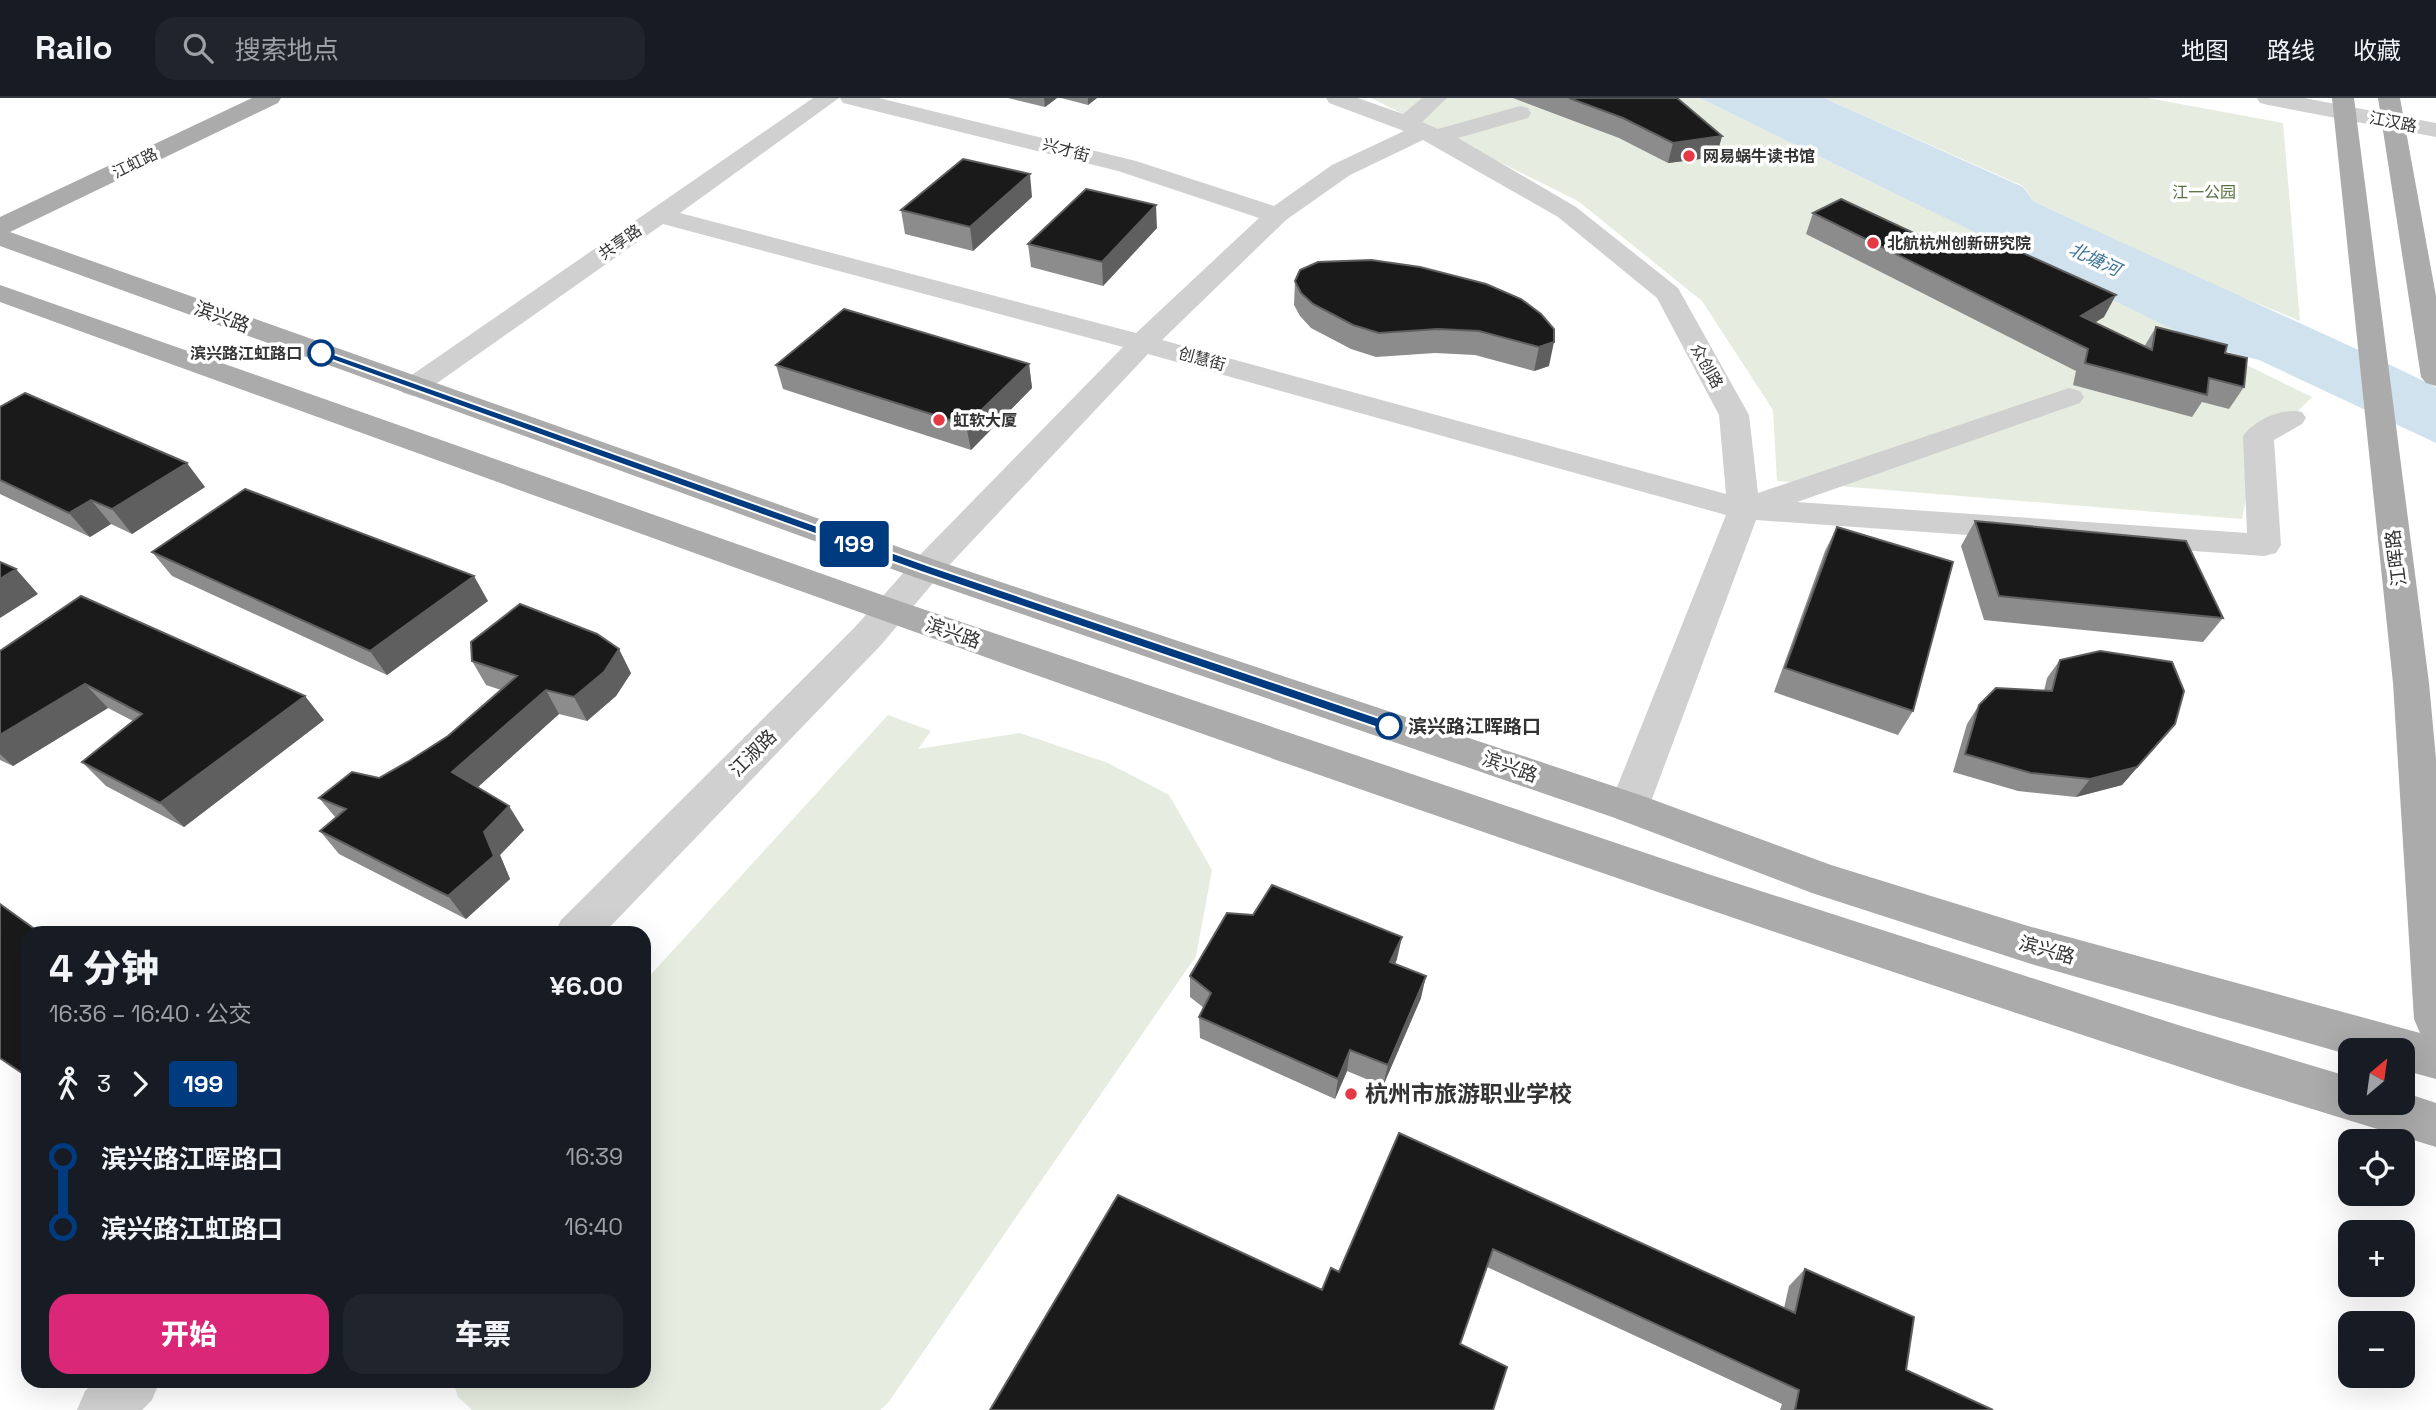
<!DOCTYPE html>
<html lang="zh">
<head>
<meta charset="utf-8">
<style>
  body { margin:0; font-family:"Space Grotesk","Noto Sans SC",sans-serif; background:#20242c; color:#f1f3f6; height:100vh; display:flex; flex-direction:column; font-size:26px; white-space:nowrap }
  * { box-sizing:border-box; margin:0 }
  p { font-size:23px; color:#9ea1a6 }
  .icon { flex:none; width:38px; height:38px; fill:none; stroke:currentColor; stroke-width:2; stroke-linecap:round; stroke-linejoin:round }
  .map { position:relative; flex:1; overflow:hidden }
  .details { position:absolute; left:21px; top:828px; width:630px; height:462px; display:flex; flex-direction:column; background:#171b24; border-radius:21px; box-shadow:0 7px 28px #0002 }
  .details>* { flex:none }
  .badge { padding:0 14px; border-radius:5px; font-size:24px; line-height:46px }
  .needle { width:46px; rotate:29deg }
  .buttons { position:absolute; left:2338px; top:940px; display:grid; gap:14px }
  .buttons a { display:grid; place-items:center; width:77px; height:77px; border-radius:14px; background:#171b24; box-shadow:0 7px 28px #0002; font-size:35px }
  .map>.badge { position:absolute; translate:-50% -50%; box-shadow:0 0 0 4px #fff }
  .legs { display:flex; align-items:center; gap:10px; height:77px; padding:0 28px; font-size:23px }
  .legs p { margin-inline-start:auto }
  .headline { display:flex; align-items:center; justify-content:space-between; height:119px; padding:0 28px }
  h1 { font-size:38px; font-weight:800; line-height:52px }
  .button { display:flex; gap:14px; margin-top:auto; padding:14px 28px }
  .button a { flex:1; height:80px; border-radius:21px; background:#db2777; color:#fff; font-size:28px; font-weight:800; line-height:80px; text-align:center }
  .button a+a { background:#20242c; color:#f1f3f6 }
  ul { padding:0 28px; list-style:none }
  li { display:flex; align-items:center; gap:24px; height:70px; font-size:26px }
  li i { display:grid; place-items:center; width:10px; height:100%; margin:0 9px; background:currentColor }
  li i::after { content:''; width:18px; height:18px; margin:-9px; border:5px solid; border-radius:50%; background:#171b24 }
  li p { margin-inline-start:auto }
  li:first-child i { background:linear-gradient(#0000 50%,currentColor 0) }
  li:last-child i { background:linear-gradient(currentColor 50%,#0000 0) }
  header { display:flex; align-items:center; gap:42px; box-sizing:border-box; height:98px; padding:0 35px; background:#171b24; border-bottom:2px solid #363941 }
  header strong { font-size:33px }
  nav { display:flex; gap:38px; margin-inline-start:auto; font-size:24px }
  .search { width:490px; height:63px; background:#20242c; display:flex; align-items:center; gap:18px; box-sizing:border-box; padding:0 24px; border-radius:21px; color:#9ea1a6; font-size:26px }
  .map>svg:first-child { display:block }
  .green { fill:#e6ecdf }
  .water { fill:#cfe2ee }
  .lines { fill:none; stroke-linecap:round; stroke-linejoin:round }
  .minor { fill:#d0d0d0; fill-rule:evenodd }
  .major { fill:#ababab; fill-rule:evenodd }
  .wall { fill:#8c8c8c }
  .shaded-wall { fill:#5f5f5f }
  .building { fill:#1a1a1a; stroke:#5f5f5f; stroke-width:2 }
  .line-1 { fill:#003b80; stroke:#fff; stroke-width:2 }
  .poi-dot { fill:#e63946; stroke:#fff; stroke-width:2.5 }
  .stop-1-dot { fill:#fff; stroke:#003b80; stroke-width:3.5 }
  .labels { text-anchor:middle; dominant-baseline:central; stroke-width:7; stroke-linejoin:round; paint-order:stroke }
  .far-street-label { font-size:16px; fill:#333; stroke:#fff }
  .far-poi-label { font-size:16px; font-weight:bold; fill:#333; stroke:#fff; text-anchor:start }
  .far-park-label { font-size:16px; fill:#56703f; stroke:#fff }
  .far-stop-label { font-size:16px; font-weight:bold; fill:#333; stroke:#fff; text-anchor:end }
  .far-water-label { font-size:18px; font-style:italic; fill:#3f7597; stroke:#fff }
  .street-label { font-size:19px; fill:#333; stroke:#fff }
  .stop-label { font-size:19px; font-weight:bold; fill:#333; stroke:#fff; text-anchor:start }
  .near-poi-label { font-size:23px; font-weight:bold; fill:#333; stroke:#fff; text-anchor:start }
</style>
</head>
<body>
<header>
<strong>Railo</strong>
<div class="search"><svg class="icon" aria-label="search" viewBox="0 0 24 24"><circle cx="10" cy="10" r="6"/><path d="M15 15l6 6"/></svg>搜索地点</div>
<nav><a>地图</a><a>路线</a><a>收藏</a></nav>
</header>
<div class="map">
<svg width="2436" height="1312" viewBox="0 0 2436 1312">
  <rect width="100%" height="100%" fill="#fff"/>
  <path class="green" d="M1371,0H1700L2312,299L2291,320L2258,338L2242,421L1777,383L1773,312L1702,203L1578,103Z
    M1824,0H2148L2283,25L2300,223L2184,175L2033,103L2023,88Z
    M888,617L931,633L918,651L1020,635L1108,665L1169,697L1212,772L1196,858L888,1305L880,1312H472L458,1299L453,1283H644V884Z"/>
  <path class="water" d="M1700,0H1824L2023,89L2033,103C2167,167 2303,224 2436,289V345L2259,262L2209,249Z"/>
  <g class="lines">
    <path class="minor" d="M813,0H839L680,115L1136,235L1259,120L1118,73L843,5L840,0H879L1136,63L1274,108L1332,67L1404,33L1329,5L1326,0H1358L1403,16L1422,0H1447L1422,24L1438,31L1520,8L1528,10L1531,15L1528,20L1458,40L1576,109L1678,190L1749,317L1758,395L2069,290L2080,293L2084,299L2080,305L1797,404L2247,435L2243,338C2254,322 2283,309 2302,314L2306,320L2302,326L2274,342L2281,447L2276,455L2264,458L1756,422L1649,709L1643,720L1629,725L1615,720L1609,709L1726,417L1148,256L938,479L881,547L604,835H555L561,822L855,529L914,463L1123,249L663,126L423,295L413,298L403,295L398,289L403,283ZM1423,42L1558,119L1657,200L1719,317L1726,396L1162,242L1286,122L1350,77Z
      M2257,0H2304L2436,25V39L2268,7L2260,5Z
      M95,1283H160L152,1302L142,1312H77L85,1293Z"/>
    <path class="major" d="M252,0H281L278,5L10,134L938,463L1643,698L1831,767L2028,828L2420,935L2414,921L2393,585L2332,0H2354L2429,585L2436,661V981L2403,972V952H2350V957L2028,865L1812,795L1615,720L914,479L0,148V119Z
      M2378,0H2400L2436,198V288L2426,285L2421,279Z
      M0,187L902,504L1711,777L2178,927L2350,979V1004H2403V994L2436,1005V1049C2350,1022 2263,997 2177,968C1446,729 723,466 0,204Z"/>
  </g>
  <path class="wall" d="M1008,0H1057L1045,9Z
    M1061,0H1097L1088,7Z
    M1513,0H1677L1722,38L1716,59L1668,65L1619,40Z
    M1032,99L973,153L905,136L901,112Z
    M1813,115L1952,153L2104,219L2094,225L2144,249L2156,229L2225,255L2244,289L2229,311L2202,304L2192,319L2073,287L2076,273L1806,136Z
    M1157,130L1103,188L1031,169L1028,146Z
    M1295,183L1521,201L1549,268L1534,273L1475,257L1435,255L1376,259L1351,251L1311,230L1300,218L1294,207Z
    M1029,266L1032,290L971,352L783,291L776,267Z
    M0,309L205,389L132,436L111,426L90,439L0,396Z
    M1975,423L2223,520L2203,544L1984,522L1961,448Z
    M1837,429L1913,613L1898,637L1774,594L1825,453Z
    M152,454L488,503L387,577L172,478Z
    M0,553L324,622L184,729L106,688L82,664L133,623L108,610L13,668L0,662Z
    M2060,562L2175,626L2122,687L2076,699L2018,693L1953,674L1967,626L1979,607L2044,593L2047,580Z
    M472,563L631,575L616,598L587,623L559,616L478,689L524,732L500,757L510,781L466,821L339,756L320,733L336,720L319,700L379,680L409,663L448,638L501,592L486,587Z
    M1397,861L1395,866L1421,900L1383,988L1347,973L1335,1001L1200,940L1199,919L1204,910L1190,899V878Z
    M1399,1035L1784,1210L1789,1188L1805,1171L1906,1272L1993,1312H1780L1782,1306L1487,1169L1460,1246L1322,1192L1339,1174Z"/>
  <path class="shaded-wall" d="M1044,0H1057L1045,9Z
    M1088,0H1097L1088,7Z
    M1722,38L1716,59L1668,65L1673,45Z
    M1030,76L1032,99L973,153L970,129Z
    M1156,107L1157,130L1103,188L1102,164Z
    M2116,197L2104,219L2070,240L2081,218Z
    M1554,244L1549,268L1534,273L1539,249Z
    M1029,266L1032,290L971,352L966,327Z
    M187,365L205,389L132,436L112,411Z
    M91,402L111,426L90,439L69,415Z
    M16,471L38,496L0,520V481Z
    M474,478L488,503L387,577L370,553Z
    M619,551L631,575L616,598L587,623L574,599Z
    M85,586L108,610L13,668L0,656V637Z
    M546,592L559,616L469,697L452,674Z
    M305,598L324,622L184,729L160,705Z
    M2175,626L2122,687L2076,699L2090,681Z
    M509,708L524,732L500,757L510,781L466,821L448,798L484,734Z
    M1402,839L1397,861L1386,885L1390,864Z
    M1426,878L1421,900L1383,988L1388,967Z
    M1350,952L1347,973L1335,1001L1338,981Z"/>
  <path class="building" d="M1569,0H1677L1722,38L1673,45L1623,20Z
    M963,61L1030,76L970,129L901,112Z
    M1086,91L1156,107L1102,164L1028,146Z
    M1841,101L1952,153L1983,137L2116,197L2081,218L2152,252L2156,229L2227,247L2225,255L2247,260L2244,289L2209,280L2207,297L2085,265L2088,251L1813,115Z
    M1371,162L1420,169L1486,186L1521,201L1541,216L1554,231V244L1539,249L1479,233L1438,231L1379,235L1353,227L1313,206L1301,195L1295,183L1300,172L1318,164Z
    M844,211L1029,266L966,327L776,267Z
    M25,295L187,365L112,411L91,402L69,415L0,382V309Z
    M245,391L474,478L370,553L152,454Z
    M1975,423L2186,443L2223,520L1999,498Z
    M1837,429L1953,464L1913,613L1785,570Z
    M0,464L16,471L0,481Z
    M81,498L305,598L160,705L82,664L142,616L85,586L0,637V553Z
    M520,506L597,536L619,551L604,574L574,599L546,592L452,674L509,708L484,734L494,758L448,798L320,733L346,711L319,700L352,674L379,680L409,663L448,638L517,578L472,563L471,544Z
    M2100,553L2172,564L2184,593L2175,626L2137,669L2090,681L2031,675L1965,656L1979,607L1996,590L2052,593L2060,562Z
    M1272,787L1402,839L1390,864L1426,878L1388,967L1350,952L1338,981L1199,919L1211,895L1190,878L1227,815L1253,817Z
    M0,806L40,835H28V979L0,960Z
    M1399,1035L1795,1215L1805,1171L1914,1219L1906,1272L1993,1312H1795L1799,1292L1493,1151L1460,1246L1507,1269L1493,1312H990L1118,1097L1322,1192L1331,1170L1339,1174Z"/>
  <path class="line-1" d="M318,253H325L930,468L1394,625L1396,628L1389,633L1384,632L921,474L318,257Z"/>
  <g class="poi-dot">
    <circle cx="1689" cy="58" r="7"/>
    <circle cx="1873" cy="145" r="7"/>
    <circle cx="939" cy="322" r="7"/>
    <circle cx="1351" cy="996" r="7"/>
  </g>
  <g class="stop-1-dot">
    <circle cx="321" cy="255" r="12"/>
    <circle cx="1389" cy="628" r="12"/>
  </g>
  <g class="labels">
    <g class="far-street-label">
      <text transform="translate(2393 24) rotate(11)">江汉路</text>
      <text transform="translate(1066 52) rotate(15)">兴才街</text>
      <text transform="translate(135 65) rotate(-26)">江虹路</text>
      <text transform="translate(620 144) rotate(-35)">共享路</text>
      <text transform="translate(1202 261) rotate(15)">创慧街</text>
      <text transform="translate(1707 268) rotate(61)">众创路</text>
    </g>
    <g class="far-poi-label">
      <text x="1703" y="58">网易蜗牛读书馆</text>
      <text x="1887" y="145">北航杭州创新研究院</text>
      <text x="953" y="322">虹软大厦</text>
    </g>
    <g class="far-park-label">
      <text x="2204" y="94">江一公园</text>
    </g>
    <g class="far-stop-label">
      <text x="302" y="255">滨兴路江虹路口</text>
    </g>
    <g class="far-water-label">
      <text transform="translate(2095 161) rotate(25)">北塘河</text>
    </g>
    <g class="street-label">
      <text transform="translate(222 219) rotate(20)">滨兴路</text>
      <text transform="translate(2396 460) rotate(-97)">江晖路</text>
      <text transform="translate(953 535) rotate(19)">滨兴路</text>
      <text transform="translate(753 655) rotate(-45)">江淑路</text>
      <text transform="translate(1510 669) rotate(19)">滨兴路</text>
      <text transform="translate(2047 852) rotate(16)">滨兴路</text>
    </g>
    <g class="stop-label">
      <text x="1408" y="628">滨兴路江晖路口</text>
    </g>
    <g class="near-poi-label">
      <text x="1365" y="996">杭州市旅游职业学校</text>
    </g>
  </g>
</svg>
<div class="buttons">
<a><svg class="needle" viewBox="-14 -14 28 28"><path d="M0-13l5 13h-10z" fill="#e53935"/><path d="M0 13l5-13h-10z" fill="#9ea1a6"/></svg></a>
<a><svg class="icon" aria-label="locate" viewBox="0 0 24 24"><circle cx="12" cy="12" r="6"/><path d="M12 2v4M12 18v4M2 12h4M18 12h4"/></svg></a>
<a>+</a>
<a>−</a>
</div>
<b class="badge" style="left:854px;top:446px;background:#003b80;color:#fff">199</b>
<section class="details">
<div class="headline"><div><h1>4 分钟</h1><p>16:36 – 16:40 · 公交</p></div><b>¥6.00</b></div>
<div class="legs"><svg class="icon" aria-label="walk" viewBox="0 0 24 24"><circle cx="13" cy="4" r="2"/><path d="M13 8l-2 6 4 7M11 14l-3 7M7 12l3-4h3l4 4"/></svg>3<svg class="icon" aria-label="forward" viewBox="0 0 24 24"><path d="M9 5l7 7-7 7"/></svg><b class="badge" style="background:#003b80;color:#fff">199</b></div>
<ul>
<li><i style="color:#003b80"></i><b>滨兴路江晖路口</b><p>16:39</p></li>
<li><i style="color:#003b80"></i><b>滨兴路江虹路口</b><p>16:40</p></li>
</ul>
<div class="button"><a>开始</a><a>车票</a></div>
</section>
</div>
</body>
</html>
